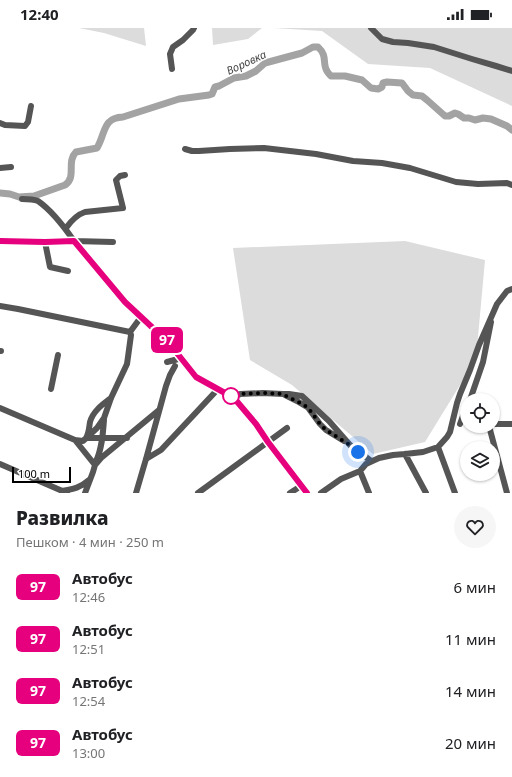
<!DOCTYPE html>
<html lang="ru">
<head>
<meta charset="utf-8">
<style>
  body { margin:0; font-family:"Noto Sans",sans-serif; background:#f6f6f6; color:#202124; height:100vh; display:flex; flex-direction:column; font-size:15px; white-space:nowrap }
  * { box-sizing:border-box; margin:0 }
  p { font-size:13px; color:#757577 }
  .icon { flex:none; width:22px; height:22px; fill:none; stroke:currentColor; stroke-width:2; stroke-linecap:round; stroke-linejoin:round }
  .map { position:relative; height:465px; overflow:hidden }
  .side { display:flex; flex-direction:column; background:#fff; flex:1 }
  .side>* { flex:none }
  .badge { padding:0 8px; border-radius:6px; font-size:14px; line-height:26px }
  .controls { position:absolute; left:460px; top:365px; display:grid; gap:8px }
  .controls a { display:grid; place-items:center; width:40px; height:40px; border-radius:50%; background:#fff; box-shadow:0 1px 3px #0004; font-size:20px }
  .scale { position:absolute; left:12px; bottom:10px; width:59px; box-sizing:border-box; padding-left:4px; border:2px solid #000; border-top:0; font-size:11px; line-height:14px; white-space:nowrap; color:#000; -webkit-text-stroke:3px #fff; paint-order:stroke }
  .you { position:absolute; width:20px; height:20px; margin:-10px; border:3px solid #fff; border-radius:50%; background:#1a73e8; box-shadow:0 0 0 6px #1a73e833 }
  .map>.badge { position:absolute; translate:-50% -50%; box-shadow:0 0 0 2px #fff }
  .round { display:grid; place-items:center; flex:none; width:42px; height:42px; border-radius:21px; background:#f6f6f6 }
  .summary { display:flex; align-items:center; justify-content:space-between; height:68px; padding:0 16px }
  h1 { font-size:19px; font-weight:800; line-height:30px }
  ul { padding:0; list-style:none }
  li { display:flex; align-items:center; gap:12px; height:52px; padding:0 16px }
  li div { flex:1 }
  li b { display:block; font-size:15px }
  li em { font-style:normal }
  li .badge { min-width:44px; font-weight:700; text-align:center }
  .status { display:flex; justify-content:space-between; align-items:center; height:28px; padding:0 20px; background:#fff; direction:ltr }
  .status svg { height:11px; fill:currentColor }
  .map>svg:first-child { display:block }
  .green { fill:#dcdcdc }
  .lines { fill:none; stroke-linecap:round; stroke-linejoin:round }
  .river { stroke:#a3a3a3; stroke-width:7 }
  .minor { stroke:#555; stroke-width:6 }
  .line-casing { stroke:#fff; stroke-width:9 }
  .line { stroke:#e6007e; stroke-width:6 }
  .walk { stroke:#000; stroke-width:4; stroke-dasharray:0 7.2 }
  .stop-dot { fill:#fff; stroke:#e6007e; stroke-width:2 }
  .labels { text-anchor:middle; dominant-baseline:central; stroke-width:3; stroke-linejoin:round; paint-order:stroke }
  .water-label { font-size:11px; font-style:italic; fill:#444; stroke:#fff }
</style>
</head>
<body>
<div class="status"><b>12:40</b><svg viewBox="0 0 49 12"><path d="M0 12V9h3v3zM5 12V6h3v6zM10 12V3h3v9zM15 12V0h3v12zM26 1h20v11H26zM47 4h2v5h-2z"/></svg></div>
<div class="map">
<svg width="512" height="465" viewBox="0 0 512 465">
  <rect width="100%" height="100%" fill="#fff"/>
  <path class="green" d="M79,0H144L146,18L104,5Z
    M212,0H262L248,11L213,17Z
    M274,0H512V78L430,40L368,36L322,3Z
    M405,213L485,232L476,331L425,414L373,426L292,357L250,332L233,220Z"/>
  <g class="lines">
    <path class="river" d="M0,165L10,166L19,169L34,168L65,157C77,149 66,134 76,124L97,120C106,105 102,90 123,89L179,71L209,67L212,66L215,59L219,58L234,50L246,48L256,43L265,35L302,25L313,19H318C328,28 322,36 327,43C327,44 330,47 331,48H345L362,52L371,60L378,61L382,59L383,55L387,54L402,55L408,63L413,67L422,68L427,72L445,88H449L455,85L458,86L464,90H469L475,92L483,90L491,91L507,98L512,102"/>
    <path class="minor" d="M371,0L382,11L393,14L408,15L434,19L472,31L496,38L512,43
      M172,41L170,26L173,19L183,12L193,2L194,0
      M0,95L5,97L25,98L28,94L31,78
      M185,121L192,123H199L230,121L264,120L316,126L353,133L382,135L410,140L456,154L478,156L507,155L512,157
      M0,140L11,139
      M22,171C28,171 33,171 38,173C51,182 65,200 74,213L113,214
      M66,200C71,193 76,187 85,184L123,180L116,152L120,148L125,147
      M0,213L45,214L74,213L125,274L169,315L196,349L234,370L248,385L268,414L307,465
      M45,214L50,239L68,243
      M0,278L18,281L130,304L131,307L128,329L127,336L111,370L104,390L97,400L83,413L75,412
      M130,304L141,289
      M0,323H1
      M167,334L182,330
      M51,361L58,327
      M285,367L297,373L312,382
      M111,370C103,376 93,383 90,394C89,400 89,405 86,410H127
      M234,370L240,366L263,365L283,366H289L302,368L329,393L350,417L371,433
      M470,372L471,369L483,334L491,294
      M0,380L75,412L95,437L93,444L85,465
      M309,381L320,396L326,402L344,413
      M460,396L467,377
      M493,396H512
      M489,398L507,465
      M438,419L455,465
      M405,426L426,465
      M146,431L161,422L218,361
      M96,433C102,421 103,405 104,392
      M0,436L67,465
      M95,437L101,430L159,382
      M360,443L369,465
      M62,463C73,461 80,460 89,452
      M136,465L146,431L166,358L170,347L175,338
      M198,465L287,400
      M290,465L301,458
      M321,465L341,451L360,443L366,436L379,430L393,427L405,426L423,424L438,419L447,409L450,404L457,375L460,366L470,342L479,317L497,276L507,263L512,261"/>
  </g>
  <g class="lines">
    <g class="line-casing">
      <path id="line" d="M0,213L45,214L74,213L125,274L169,315L196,349L234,370L256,396L268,414L307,465"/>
    </g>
    <use href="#line" class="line"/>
    <path class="walk" d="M231,368L234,370L240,366L263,365L282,366L304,377L309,381L320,396L326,402L350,417L358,424"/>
  </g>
  <circle class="stop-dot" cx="231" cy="368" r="8"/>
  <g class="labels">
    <g class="water-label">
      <text transform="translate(246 34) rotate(-25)">Воровка</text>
    </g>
  </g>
</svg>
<div class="controls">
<a><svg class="icon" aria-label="locate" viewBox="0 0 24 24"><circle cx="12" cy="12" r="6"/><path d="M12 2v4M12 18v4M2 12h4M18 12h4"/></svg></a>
<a><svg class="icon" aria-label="layers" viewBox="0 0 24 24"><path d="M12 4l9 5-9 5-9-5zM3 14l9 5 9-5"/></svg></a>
</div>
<div class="scale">100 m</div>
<div class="you" style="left:358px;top:424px"></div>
<b class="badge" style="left:167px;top:312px;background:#e6007e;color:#fff">97</b>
</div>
<section class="side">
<div class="summary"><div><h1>Развилка</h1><p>Пешком · 4 мин · 250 m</p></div><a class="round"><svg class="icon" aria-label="heart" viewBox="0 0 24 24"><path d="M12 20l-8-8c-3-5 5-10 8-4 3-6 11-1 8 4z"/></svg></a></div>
<ul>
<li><span class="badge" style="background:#e6007e;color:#fff">97</span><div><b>Автобус</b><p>12:46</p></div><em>6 мин</em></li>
<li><span class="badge" style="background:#e6007e;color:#fff">97</span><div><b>Автобус</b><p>12:51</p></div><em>11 мин</em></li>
<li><span class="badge" style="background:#e6007e;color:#fff">97</span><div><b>Автобус</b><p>12:54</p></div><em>14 мин</em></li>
<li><span class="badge" style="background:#e6007e;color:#fff">97</span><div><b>Автобус</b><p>13:00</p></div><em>20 мин</em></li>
</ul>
</section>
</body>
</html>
